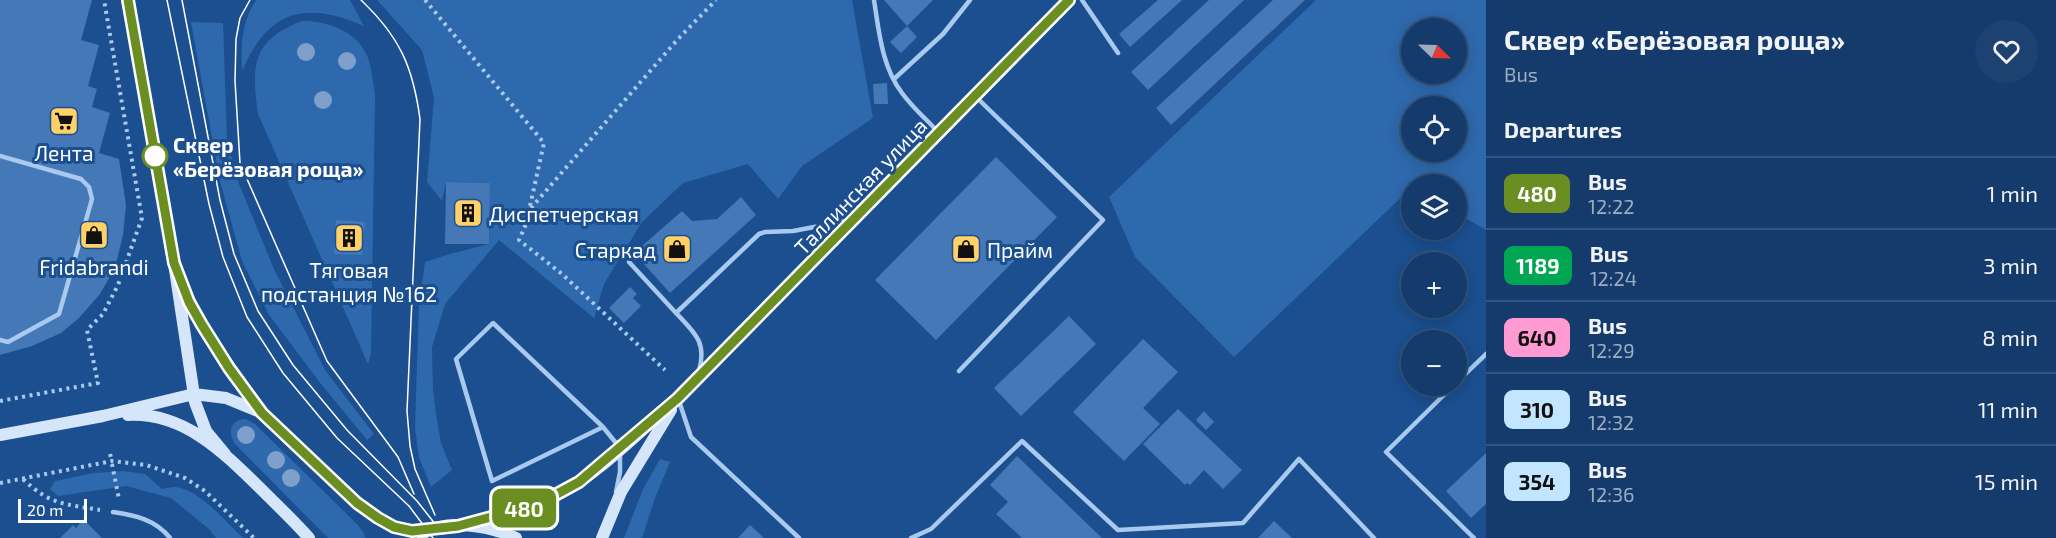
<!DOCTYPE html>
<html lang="en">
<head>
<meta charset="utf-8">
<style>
  body { margin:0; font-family:"Exo 2",sans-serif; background:#1d4271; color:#f1f3f6; height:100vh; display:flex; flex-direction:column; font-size:22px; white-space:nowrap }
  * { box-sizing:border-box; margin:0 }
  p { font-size:20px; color:#9dadc1 }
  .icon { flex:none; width:33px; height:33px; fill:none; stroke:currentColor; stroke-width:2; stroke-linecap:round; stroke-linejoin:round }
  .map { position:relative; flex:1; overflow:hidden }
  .sheet { display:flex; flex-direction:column; background:#143b6b; width:570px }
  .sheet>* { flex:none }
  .badge { padding:0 12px; border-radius:9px; font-size:21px; line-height:39px }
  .needle { width:39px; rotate:113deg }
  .tools { position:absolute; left:1401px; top:18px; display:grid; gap:12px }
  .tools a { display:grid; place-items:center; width:66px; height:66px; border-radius:50%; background:#143b6b; box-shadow:0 3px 15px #0003,0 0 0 2px #33557e; font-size:30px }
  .scale { position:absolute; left:18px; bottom:15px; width:69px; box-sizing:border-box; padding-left:6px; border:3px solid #fff; border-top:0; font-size:16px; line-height:21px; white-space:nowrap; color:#fff; -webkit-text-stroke:4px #1b4f8f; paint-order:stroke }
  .map>.badge { position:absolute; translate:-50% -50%; box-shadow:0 0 0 3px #fff }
  h2 { padding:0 18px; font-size:22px; line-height:54px }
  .round { display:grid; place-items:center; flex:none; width:63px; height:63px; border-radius:32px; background:#1d4271 }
  .headline { display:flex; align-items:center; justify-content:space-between; height:102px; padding:0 18px }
  h1 { font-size:28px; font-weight:700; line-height:45px }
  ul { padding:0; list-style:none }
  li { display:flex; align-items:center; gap:18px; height:72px; padding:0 18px; border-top:2px solid #33557e }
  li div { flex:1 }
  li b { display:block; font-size:22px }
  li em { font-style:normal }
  li .badge { min-width:66px; font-weight:700; text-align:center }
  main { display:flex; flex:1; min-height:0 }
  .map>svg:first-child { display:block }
  .green { fill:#2e69ad; fill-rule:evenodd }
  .building { fill:#4478b7 }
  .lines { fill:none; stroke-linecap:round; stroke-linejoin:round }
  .path { stroke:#a9c9ee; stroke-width:4; stroke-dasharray:3 4.5; stroke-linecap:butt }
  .lane { stroke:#a9c9ee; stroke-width:4.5 }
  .secondary { stroke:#d6e6fa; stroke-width:12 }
  .tram { stroke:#fff; stroke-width:1.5 }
  .tree { fill:#7ea0ca }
  .line-casing { stroke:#fff; stroke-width:14 }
  .line { stroke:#6b8e23; stroke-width:9 }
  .stop-dot { fill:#fff; stroke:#6b8e23; stroke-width:3 }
  .labels { text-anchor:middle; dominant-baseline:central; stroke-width:6; stroke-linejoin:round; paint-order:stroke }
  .stop-label { font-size:21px; font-weight:bold; fill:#fff; stroke:#1b4f8f; text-anchor:start }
  .poi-label { font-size:21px; fill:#fff; stroke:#1b4f8f }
  .street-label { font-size:21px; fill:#fff; stroke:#1b4f8f }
</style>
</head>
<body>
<main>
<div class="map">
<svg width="1486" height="538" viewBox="0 0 1486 538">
  <rect width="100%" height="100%" fill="#1b4f8f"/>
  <path class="green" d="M256,0H350L364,26C304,0 268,11 242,71C241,45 241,23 256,0Z
    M377,0H852L873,118L802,166L778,199L748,164L683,183L642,222L604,284L594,318L499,240L445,304L432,347L433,389L436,414L441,443L452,470L431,487L419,457L415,428L419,304L425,262L450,254L489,244L490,183L446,182L442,201L427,182L434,98L422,50Z
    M1316,0H1486V230L1457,213L1456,184H1412L1411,188L1234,357L1135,257L1109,197ZM1412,28H1456V74H1412ZM1456,106V152H1412V106Z
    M302,21C328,21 358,31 368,58C372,69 373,83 375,95L371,354L368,364L258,114C251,66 252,40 302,21Z
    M191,22L223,23L227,140L239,184L274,269L325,370L374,434L367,440L321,384L269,315L242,261L220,181Z
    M246,419L255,424L357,524L364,533L365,538H328L235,444C227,432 231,419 246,419Z
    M660,459L670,462L655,498L642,538H624L643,489Z
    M124,471L145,474L162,489C166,488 171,487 176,487C200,490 226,522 243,538H216L209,529L171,498L126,486L58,496L50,489L55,481L93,473Z"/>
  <path class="building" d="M0,0H92L81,40L99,45L88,86L97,89L92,107L110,113L99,153L119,159L126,205L123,235L115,268L100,294L79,318L61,333L32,346L0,355Z
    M884,0H933L907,26Z
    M1158,0H1182L1130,47L1119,34Z
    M1209,0H1244L1148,90L1131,72Z
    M1273,0H1305L1171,125L1156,108Z
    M907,26L917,37L901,53L890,42Z
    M887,83L888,104H874L873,84Z
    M996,157L1057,217L936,340L875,280Z
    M446,182L490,183L489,244H445Z
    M741,197L756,215L670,293L634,253L682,211L692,221L717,219Z
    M336,220L365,222L362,255L334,254Z
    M630,287L637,294L633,298L641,306L624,323L609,308Z
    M1069,316L1096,344L1021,416L994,388Z
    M1143,339L1178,372L1143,408L1160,424L1124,461L1073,412Z
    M1178,409L1242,470L1223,489L1204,470L1190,485L1187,483L1185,485L1143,444Z
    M1204,411L1214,422L1206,430L1196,420Z
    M1486,453V504L1471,518L1446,491Z
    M1017,456L1049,487L1102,538H1022L996,514L1008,502L990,485Z
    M83,519L102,538H60L73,525L76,528Z
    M1274,521L1292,538H1258Z
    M750,525L764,538H738Z"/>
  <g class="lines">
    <path class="path" d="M425,0L544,143L526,224L519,240L562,274L665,370
      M531,208L678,39L716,0
      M0,401L98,383L87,330L103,314L118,285L142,218L104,0
      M110,454L112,461
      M112,464L119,499
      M23,479C50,505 65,504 100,510
      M0,483L112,461L146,465L185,478L205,491L254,538"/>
    <path class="lane" d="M874,0C879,32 882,67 902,93C912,107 926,119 937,131
      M1082,0L1118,53
      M894,79L943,34L970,0
      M0,156L81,179L89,187L92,199L59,314L8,342L0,340
      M629,262L676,313
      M699,371C707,342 695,333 676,313L759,234L765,232L793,231L846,221
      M959,371L1103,220L975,96
      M1456,383L1486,354
      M1453,386L1386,452L1474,538
      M679,401L691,437L799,538
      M603,427L492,481L456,359L493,323L603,427L620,448V472L616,492
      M113,512C135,515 156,520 170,538
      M911,538L931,529L1022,441L1118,530L1243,523L1299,459L1374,538"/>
    <path class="secondary" d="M128,0L174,263L195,402L206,431L225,454
      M182,285C202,331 232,371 262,412
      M128,415C186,412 226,455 264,492C279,507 295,522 309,538
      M0,435L103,416L194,394L226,398L263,413L357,503L378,518L394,527L412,531L429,529
      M458,526C492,517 527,510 559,494C601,472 642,429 678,398L1069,0
      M422,534C447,518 490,526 516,538
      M602,538L621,492L671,410"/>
    <path class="tram" d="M167,0L209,204L223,257L247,317L283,373L337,438L409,506L433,538
      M182,0L220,200L234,254L258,311L293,365L347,430L417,501L443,534
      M250,0L240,18L236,39L235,81L240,163L327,361L398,457L414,494
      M361,0C400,37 413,67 420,119L407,411L410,446L415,469L435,515"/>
  </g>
  <g class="tree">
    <circle cx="306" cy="52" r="9"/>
    <circle cx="347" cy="61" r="9"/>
    <circle cx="323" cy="100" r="9"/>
    <circle cx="246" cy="435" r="9"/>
    <circle cx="276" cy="460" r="9"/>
    <circle cx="291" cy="478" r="9"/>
  </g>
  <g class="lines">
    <g class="line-casing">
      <path id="line" d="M128,0L174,263L189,302L202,325L229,368L262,413L357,503L378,518L394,527L412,531L458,526L517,510L544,501L579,482L678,398L1069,0"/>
    </g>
    <use href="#line" class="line"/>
  </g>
  <defs>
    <g id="supermarket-square" transform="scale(1.5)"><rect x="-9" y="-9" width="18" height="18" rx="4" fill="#ffd166" stroke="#1b4f8f"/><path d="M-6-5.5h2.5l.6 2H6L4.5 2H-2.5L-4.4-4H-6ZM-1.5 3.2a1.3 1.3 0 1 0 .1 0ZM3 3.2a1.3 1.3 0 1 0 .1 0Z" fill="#111"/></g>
    <g id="building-square" transform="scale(1.5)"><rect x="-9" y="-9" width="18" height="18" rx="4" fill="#ffd166" stroke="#1b4f8f"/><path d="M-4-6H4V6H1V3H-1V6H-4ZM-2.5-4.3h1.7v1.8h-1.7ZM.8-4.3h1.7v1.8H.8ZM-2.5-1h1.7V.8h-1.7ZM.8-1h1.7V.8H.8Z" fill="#111"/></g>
    <g id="shop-square" transform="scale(1.5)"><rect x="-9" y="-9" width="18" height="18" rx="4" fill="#ffd166" stroke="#1b4f8f"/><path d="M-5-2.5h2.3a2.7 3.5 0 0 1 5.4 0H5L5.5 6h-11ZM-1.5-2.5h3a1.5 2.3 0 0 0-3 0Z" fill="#111"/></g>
  </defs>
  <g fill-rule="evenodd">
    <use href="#supermarket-square" x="64" y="121"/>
    <use href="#building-square" x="468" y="213"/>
    <use href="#shop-square" x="94" y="235"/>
    <use href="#building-square" x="349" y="238"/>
    <use href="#shop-square" x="677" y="249"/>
    <use href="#shop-square" x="966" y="249"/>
  </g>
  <circle class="stop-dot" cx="155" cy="156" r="12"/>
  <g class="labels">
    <g class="stop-label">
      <text x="173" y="144">Сквер<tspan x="173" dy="24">«Берёзовая роща»</tspan></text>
    </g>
    <g class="poi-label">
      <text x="64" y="152">Лента</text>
      <text x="489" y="213" text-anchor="start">Диспетчерская</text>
      <text x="656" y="249" text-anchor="end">Старкад</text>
      <text x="987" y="249" text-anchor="start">Прайм</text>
      <text x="94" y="266">Fridabrandi</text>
      <text x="349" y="269">Тяговая<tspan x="349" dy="24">подстанция №162</tspan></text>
    </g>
    <g class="street-label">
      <text transform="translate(860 186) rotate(-46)">Таллинская улица</text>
    </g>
  </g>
</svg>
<div class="tools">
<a><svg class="needle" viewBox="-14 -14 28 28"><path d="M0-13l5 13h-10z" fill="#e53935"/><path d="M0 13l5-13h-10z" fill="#9dadc1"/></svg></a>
<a><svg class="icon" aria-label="locate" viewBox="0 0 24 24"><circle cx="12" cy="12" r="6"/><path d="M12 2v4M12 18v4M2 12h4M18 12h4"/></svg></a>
<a><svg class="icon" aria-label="layers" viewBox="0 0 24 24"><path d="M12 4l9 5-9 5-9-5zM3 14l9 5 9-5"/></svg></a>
<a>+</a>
<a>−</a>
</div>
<div class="scale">20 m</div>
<b class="badge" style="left:524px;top:508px;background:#6b8e23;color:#fff">480</b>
</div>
<section class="sheet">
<div class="headline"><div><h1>Сквер «Берёзовая роща»</h1><p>Bus</p></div><a class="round"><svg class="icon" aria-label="heart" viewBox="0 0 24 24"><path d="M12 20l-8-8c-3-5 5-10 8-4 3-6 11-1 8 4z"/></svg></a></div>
<h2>Departures</h2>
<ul>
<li><span class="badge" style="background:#6b8e23;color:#fff">480</span><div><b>Bus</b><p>12:22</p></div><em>1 min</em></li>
<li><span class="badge" style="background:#00a651;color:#fff">1189</span><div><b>Bus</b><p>12:24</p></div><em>3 min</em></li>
<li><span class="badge" style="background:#ff9ad2;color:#111">640</span><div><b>Bus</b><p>12:29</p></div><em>8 min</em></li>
<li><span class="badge" style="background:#c2e6ff;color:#111">310</span><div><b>Bus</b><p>12:32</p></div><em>11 min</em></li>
<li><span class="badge" style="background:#c2e6ff;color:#111">354</span><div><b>Bus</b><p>12:36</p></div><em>15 min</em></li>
</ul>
</section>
</main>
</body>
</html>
